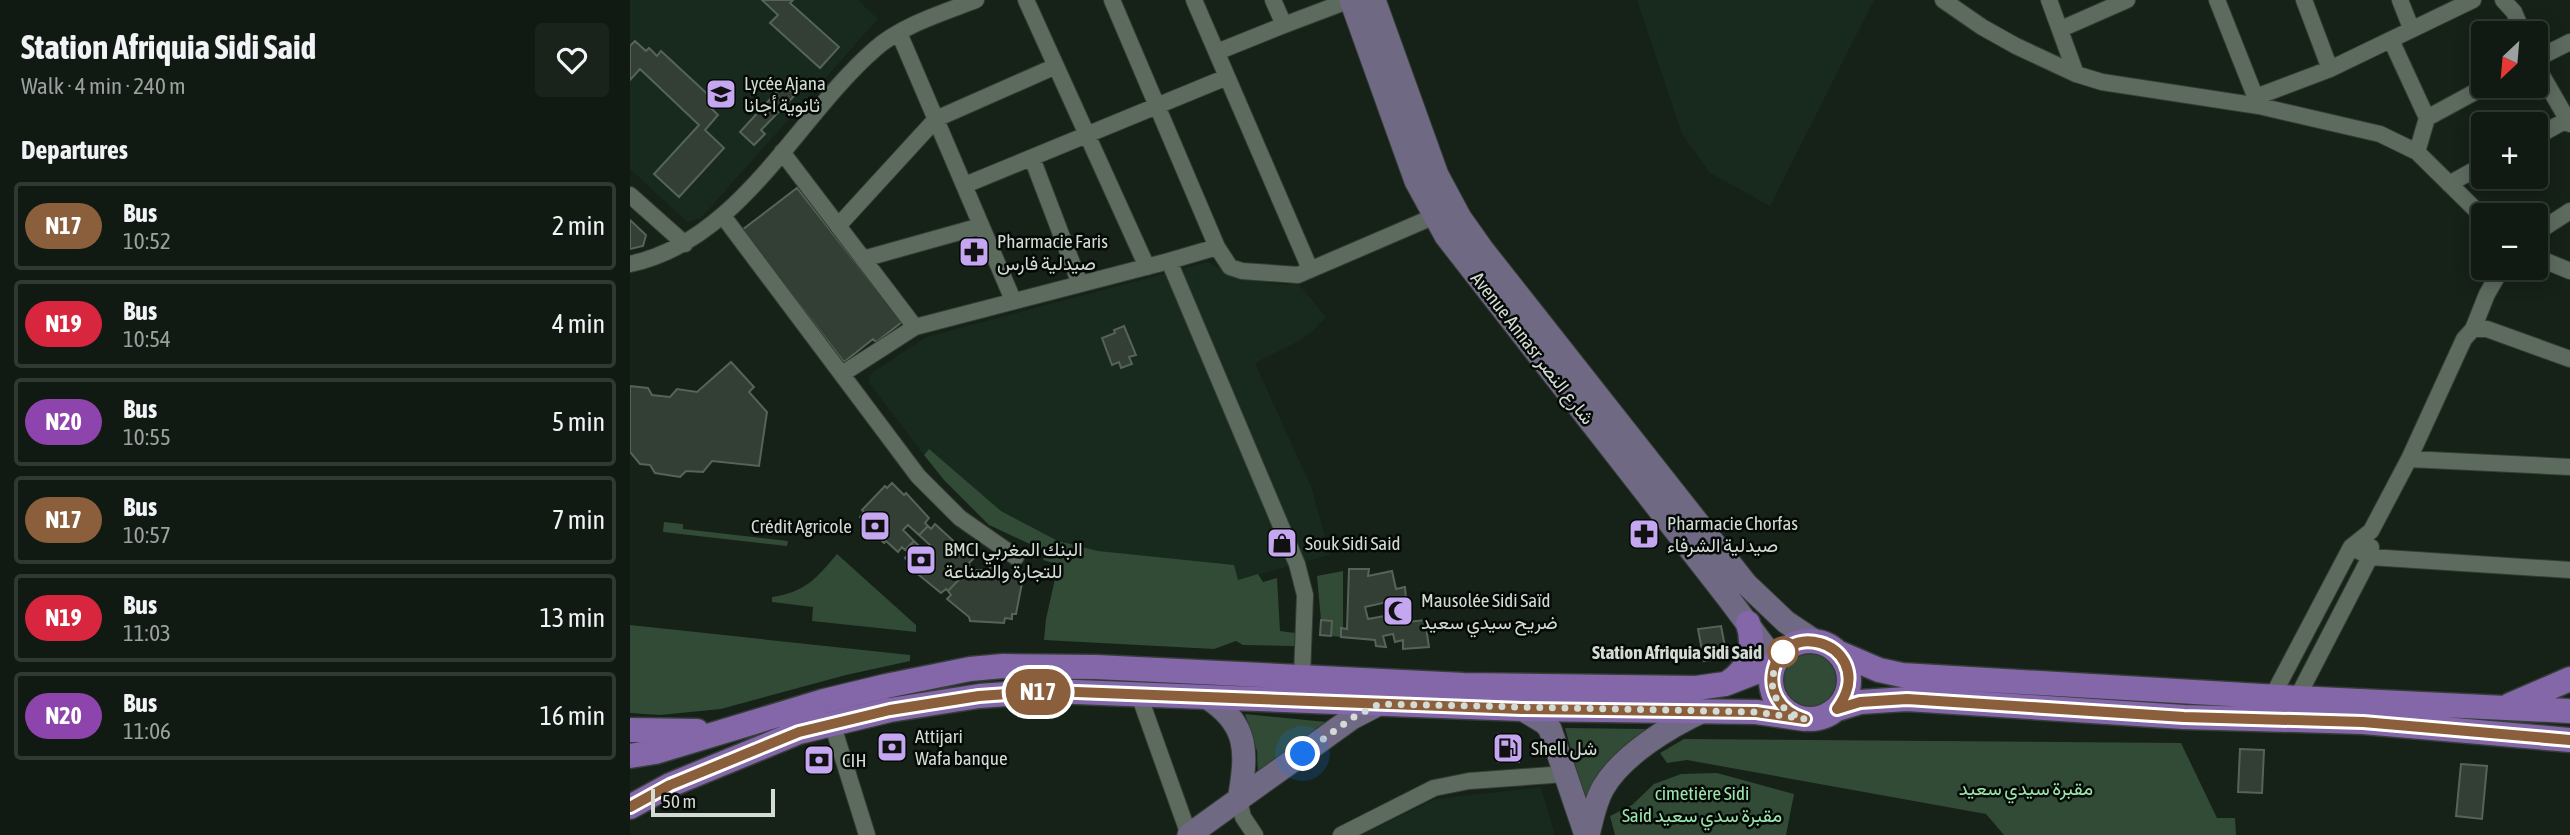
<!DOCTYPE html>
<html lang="en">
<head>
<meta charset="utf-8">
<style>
  body { margin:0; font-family:"Asap Condensed",Vazirmatn,sans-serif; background:#19221b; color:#f1f3f6; height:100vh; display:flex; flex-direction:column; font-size:26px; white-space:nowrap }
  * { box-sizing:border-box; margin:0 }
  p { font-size:23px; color:#9ca09f }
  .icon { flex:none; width:38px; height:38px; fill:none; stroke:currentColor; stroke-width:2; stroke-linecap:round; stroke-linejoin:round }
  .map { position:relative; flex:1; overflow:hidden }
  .sheet { display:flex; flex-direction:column; background:#101912; width:630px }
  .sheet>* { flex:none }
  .badge { padding:0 14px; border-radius:23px; font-size:24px; line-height:46px }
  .needle { width:46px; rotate:206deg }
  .buttons { position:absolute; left:1841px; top:21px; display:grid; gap:14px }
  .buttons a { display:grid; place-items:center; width:77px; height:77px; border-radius:7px; background:#101912; box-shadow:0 4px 18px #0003,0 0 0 2px #303832; font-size:35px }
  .scale { position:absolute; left:21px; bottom:18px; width:124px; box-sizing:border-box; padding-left:7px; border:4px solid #d3dbd4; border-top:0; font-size:19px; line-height:24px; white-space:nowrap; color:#d3dbd4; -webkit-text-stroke:5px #050a06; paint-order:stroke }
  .you { position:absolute; width:35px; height:35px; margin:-18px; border:5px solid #fff; border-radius:50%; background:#1a73e8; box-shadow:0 0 0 10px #1a73e833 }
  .map>.badge { position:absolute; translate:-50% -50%; box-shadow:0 0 0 4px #fff }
  h2 { padding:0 21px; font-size:26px; line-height:63px }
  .round { display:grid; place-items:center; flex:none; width:74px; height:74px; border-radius:7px; background:#19221b }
  .headline { display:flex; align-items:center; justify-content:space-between; height:119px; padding:0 21px }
  h1 { font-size:33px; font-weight:700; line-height:52px }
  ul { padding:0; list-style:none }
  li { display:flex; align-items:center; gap:21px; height:88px; margin:0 14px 10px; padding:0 7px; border:4px solid #303832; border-radius:7px }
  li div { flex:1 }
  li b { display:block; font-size:26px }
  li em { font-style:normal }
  li .badge { min-width:77px; font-weight:700; text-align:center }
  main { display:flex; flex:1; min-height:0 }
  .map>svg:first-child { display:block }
  .built { fill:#182a1d }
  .green { fill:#314b37 }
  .building { fill:#333f35; stroke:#556358; stroke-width:2; fill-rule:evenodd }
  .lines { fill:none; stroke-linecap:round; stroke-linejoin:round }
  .street-casing { stroke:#353d36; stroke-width:18 }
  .secondary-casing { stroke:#353d36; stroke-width:25 }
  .primary-casing { stroke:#353d36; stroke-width:27 }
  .street { stroke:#5d6b5f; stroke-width:16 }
  .secondary { stroke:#706984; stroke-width:23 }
  .primary { stroke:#8367a9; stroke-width:24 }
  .line-casing { stroke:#fff; stroke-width:16 }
  .line { stroke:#8b5e3c; stroke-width:10 }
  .walk { stroke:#d3dbd4; stroke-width:7; stroke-dasharray:0 12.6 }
  .stop-dot { fill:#fff; stroke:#8b5e3c; stroke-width:3.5 }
  .labels { text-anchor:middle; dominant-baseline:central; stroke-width:5; stroke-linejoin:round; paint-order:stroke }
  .poi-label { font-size:19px; fill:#d3dbd4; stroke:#050a06; text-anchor:start }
  .street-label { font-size:19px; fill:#d3dbd4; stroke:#050a06 }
  .stop-label { font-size:19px; font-weight:bold; fill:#d3dbd4; stroke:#050a06; text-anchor:end }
  .park-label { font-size:19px; fill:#9ce4ac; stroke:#050a06 }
</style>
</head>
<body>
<main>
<section class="sheet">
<div class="headline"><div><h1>Station Afriquia Sidi Said</h1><p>Walk · 4 min · 240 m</p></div><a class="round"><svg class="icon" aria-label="heart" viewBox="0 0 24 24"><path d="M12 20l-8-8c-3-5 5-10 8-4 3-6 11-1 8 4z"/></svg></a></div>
<h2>Departures</h2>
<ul>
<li><span class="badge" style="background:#8b5e3c;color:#fff">N17</span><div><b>Bus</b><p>10:52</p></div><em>2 min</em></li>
<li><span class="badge" style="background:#d7263d;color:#fff">N19</span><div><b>Bus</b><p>10:54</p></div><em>4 min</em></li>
<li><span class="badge" style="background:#8e44ad;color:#fff">N20</span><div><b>Bus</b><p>10:55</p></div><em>5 min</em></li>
<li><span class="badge" style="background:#8b5e3c;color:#fff">N17</span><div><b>Bus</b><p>10:57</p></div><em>7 min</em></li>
<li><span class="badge" style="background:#d7263d;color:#fff">N19</span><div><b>Bus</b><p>11:03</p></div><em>13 min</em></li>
<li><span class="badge" style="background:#8e44ad;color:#fff">N20</span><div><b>Bus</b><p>11:06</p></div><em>16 min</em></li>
</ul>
</section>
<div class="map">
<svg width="1940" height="835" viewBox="0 0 1940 835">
  <rect width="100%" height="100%" fill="#162118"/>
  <path class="built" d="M0,0H228L248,19L71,218L57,222L0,169Z
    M1007,0H1244L1140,206L1080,173L1052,134Z
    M578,262L606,278L657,285L668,283L696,317L682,332L667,342L625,363L682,489L700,555L608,580L442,546L428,541L371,511L299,450L294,455L239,383V377L243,372L296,337Z
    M911,787L925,835H732L805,799Z"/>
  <path class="green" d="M299,449L371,511L428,541L468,551L604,565L608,580L628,574L633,582L647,578L650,631L665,633L664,646L613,645L606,641L584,649L414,640L416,619L427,570L424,563L413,560L417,552L359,525L314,480L294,455Z
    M34,522L53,524V529L158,541L157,546L33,532Z
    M207,554L286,625V632L182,621L183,607L142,602V597C175,592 186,579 207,554Z
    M713,571V629H711V637L701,636L702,621L691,620L687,576Z
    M0,625L280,655V661L216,675L91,709L30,715L0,713Z
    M1152 680a28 28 0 1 1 56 0a28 28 0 1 1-56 0Z
    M615,714L697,722L628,776L627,751Z
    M935,728L1017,729L979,761L959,796L954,797Z
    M1054,739L1551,743L1587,818H1605L1606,835H1374L1356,814L1057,760L1037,763L1030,753Z
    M1087,773L1164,794L1156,835H985L980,816L1002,805L1024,784L1051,774Z"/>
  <path class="building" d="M132,0H163L160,3L209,47L190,68L140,23L148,15Z
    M5,41L16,51L19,48L27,56L31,51L86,102L80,107L88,115L75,130L94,148L49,197L24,174L69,125L10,69L0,80V46Z
    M154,84L165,95L131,130L135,134L124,145L110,132Z
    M167,188L272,322L246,342L243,339L214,362L112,230Z
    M0,220L16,235L13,246L0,249Z
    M494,326L506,355L499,357L502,364L491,368L489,362L482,365L472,338L485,333L484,330Z
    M101,362L124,387L119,392L137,412L129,466L82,461L73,472L56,471L50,477L25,473L20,465L10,464L0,452V386L18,388L22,395L40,397L47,389L67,392Z
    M262,483L274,495L276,493L299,518L295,523L298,526L289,535L278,525L273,530L284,541L275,550L272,547L268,552L256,541L254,543L230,517L234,512L232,510L255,486L257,488Z
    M305,524L343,559L338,564L341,567L318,591L316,589L311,593L284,571L286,569L275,558L279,553L276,550L284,541L295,552L301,546L289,535L298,526L301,529Z
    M341,567L344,570H359L360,567L367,568L391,578L388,581L392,583L386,614H382V619L375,618L374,623L340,621L339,617L317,599L321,595L318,591Z
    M719,569H739L738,576L762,571L766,589L775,587L778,622L795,620L799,647L773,649V640L765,642L763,634L753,636L756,647L746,646L745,640L711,637V628L717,629ZM757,602L760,615L738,619L735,607Z
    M691,620L702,621L701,636L690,635Z
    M1091,626L1097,657L1074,661L1068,629Z
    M868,734L889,735V762H868Z
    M1610,749L1634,750L1632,793L1608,792Z
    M1831,764L1857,766L1852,819L1826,816Z"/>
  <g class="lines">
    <g class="street-casing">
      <path id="street" d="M396,0L517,267
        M482,0L587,247L600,267L612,271L668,275L805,216
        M564,0L680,269
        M1313,0L1352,27L1386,46L1446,74L1472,82L1629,106L1750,134L1787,152L1853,217
        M1419,0L1446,74
        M1587,0L1629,106
        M1674,0L1700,69
        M1770,0L1781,28
        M1873,0L1884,12L1893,33
        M654,25L720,0
        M1431,29L1497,0
        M269,33L383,300
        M1761,40L1797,118L1787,152
        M587,52L654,25L643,0
        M1906,59L1940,42
        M1906,65L1940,124
        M1626,97L1700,69L1843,0
        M1797,118L1856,86
        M1906,137L1940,118
        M152,152L285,327
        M402,158L450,284
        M1819,184L1853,165
        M335,185L597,77
        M0,195L55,244
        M93,216L288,476L330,518L386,557
        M208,226L306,119L426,66
        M1906,233L1940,211
        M1906,257L1940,271
        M233,259L351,226
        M539,261L667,564L675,595L672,677
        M0,264C110,241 166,118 245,49C272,25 313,13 346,0
        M1843,329H1857L1940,359
        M212,374L285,327L539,261L587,247
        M1779,459L1940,467
        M1721,547L1740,557L1940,570
        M509,695L559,835
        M1642,697L1721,547L1741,531L1779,459L1834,339L1843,329L1857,294L1872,268
        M1667,698L1740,557L1741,547
        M202,723L237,835
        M609,800L613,817L625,835
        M711,835L804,788L839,781L936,774"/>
    </g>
    <g class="secondary-casing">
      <path id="secondary" d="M721,0L786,181L816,236L1099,599L1146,662
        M744,0L807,175L830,218L852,249L1116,584L1156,622L1186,642
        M576,697C620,724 617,754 609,800
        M892,709L915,723L920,729L956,835
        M559,835L722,718L749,704
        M958,835C962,819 965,802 973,788C992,755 1040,726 1073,711"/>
    </g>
    <g class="primary-casing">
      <path id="primary" d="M1141 680a39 39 0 1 1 78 0a39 39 0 1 1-78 0Z
        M1207,652L1249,670L1272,675L1667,698L1940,711
        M1099,682C1121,667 1125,647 1118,623
        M1880,705L1940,679
        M1207,709L1230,702L1277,699L1554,717L1733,722L1940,740
        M0,730L67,731
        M0,756L25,752L194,701L256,686L340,669L373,666L466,667L834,685L1066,688L1095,684L1144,665
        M0,807L40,785L169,732L260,710L349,696L420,691L892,709L1126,712L1175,719"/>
    </g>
    <use href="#street" class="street"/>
    <use href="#secondary" class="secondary"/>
    <use href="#primary" class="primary"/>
  </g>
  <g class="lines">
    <g class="line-casing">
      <path id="line" d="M0,807L40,785L169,732L260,710L349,696L420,691L892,709L1126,712L1175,719C1120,703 1141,629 1190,643C1201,646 1210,653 1215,663C1223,680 1217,695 1207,709L1230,702L1277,699L1554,717L1733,722L1940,740"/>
    </g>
    <use href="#line" class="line"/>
    <path class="walk" d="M673,754L722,718L749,704L1126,712L1175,719C1140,708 1134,681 1153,652"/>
  </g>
  <defs>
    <g id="university-square" transform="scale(1.575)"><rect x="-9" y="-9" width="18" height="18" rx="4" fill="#c5a6f0" stroke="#050a06"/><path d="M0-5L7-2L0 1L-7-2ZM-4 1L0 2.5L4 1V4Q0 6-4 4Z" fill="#111"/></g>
    <g id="pharmacy-square" transform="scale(1.575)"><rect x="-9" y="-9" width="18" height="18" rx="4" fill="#c5a6f0" stroke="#050a06"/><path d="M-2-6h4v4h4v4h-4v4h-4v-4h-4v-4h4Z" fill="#111"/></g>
    <g id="bank-square" transform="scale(1.575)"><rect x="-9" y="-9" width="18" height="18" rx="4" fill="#c5a6f0" stroke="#050a06"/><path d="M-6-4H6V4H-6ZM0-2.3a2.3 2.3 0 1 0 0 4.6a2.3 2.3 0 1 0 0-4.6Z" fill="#111"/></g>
    <g id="shop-square" transform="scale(1.575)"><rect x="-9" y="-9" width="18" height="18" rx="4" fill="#c5a6f0" stroke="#050a06"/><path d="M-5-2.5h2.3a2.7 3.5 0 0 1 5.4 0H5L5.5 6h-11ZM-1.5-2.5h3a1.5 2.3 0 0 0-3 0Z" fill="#111"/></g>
    <g id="mosque-square" transform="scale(1.575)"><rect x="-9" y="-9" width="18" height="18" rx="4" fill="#c5a6f0" stroke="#050a06"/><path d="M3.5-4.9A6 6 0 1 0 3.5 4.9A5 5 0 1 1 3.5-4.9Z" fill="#111"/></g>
    <g id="fuel-square" transform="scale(1.575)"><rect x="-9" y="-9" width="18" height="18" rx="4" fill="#c5a6f0" stroke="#050a06"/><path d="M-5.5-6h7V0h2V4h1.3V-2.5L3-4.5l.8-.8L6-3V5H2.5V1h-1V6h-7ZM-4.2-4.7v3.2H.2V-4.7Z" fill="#111"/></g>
  </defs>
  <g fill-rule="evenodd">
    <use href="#university-square" x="91" y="94"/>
    <use href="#pharmacy-square" x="344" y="252"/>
    <use href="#bank-square" x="245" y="526"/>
    <use href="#pharmacy-square" x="1014" y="534"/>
    <use href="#shop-square" x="652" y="543"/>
    <use href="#bank-square" x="291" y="560"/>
    <use href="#mosque-square" x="768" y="611"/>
    <use href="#bank-square" x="262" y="747"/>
    <use href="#fuel-square" x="878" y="748"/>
    <use href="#bank-square" x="189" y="760"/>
  </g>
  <circle class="stop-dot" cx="1153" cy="652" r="14"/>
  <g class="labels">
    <g class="poi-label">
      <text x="114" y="83">Lycée Ajana<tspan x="114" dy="22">ثانوية أجانا</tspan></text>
      <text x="367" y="241">Pharmacie Faris<tspan x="367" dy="22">صيدلية فارس</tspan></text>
      <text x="1037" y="523">Pharmacie Chorfas<tspan x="1037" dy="22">صيدلية الشرفاء</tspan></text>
      <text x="222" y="526" text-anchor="end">Crédit Agricole</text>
      <text x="675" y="543">Souk Sidi Said</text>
      <text x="314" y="549">BMCI البنك المغربي<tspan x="314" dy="22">للتجارة والصناعة</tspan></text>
      <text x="791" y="600">Mausolée Sidi Saïd<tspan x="791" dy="22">ضريح سيدي سعيد</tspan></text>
      <text x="285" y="736">Attijari<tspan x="285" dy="22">Wafa banque</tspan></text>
      <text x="901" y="748">Shell شل</text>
      <text x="212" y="760">CIH</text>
    </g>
    <g class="street-label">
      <text transform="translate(903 348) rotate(52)">Avenue Annasr شارع النصر</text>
    </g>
    <g class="stop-label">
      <text x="1132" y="652">Station Afriquia Sidi Said</text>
    </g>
    <g class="park-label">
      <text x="1396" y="788">مقبرة سيدي سعيد</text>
      <text x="1072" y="793">cimetière Sidi<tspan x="1072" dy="22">Said مقبرة سدي سعيد</tspan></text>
    </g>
  </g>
</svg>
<div class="buttons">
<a><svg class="needle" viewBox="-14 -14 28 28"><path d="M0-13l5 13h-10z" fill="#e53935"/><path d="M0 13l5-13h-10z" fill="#9ca09f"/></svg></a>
<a>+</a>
<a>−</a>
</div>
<div class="scale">50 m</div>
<div class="you" style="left:673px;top:754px"></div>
<b class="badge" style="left:408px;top:692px;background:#8b5e3c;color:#fff">N17</b>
</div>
</main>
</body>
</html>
